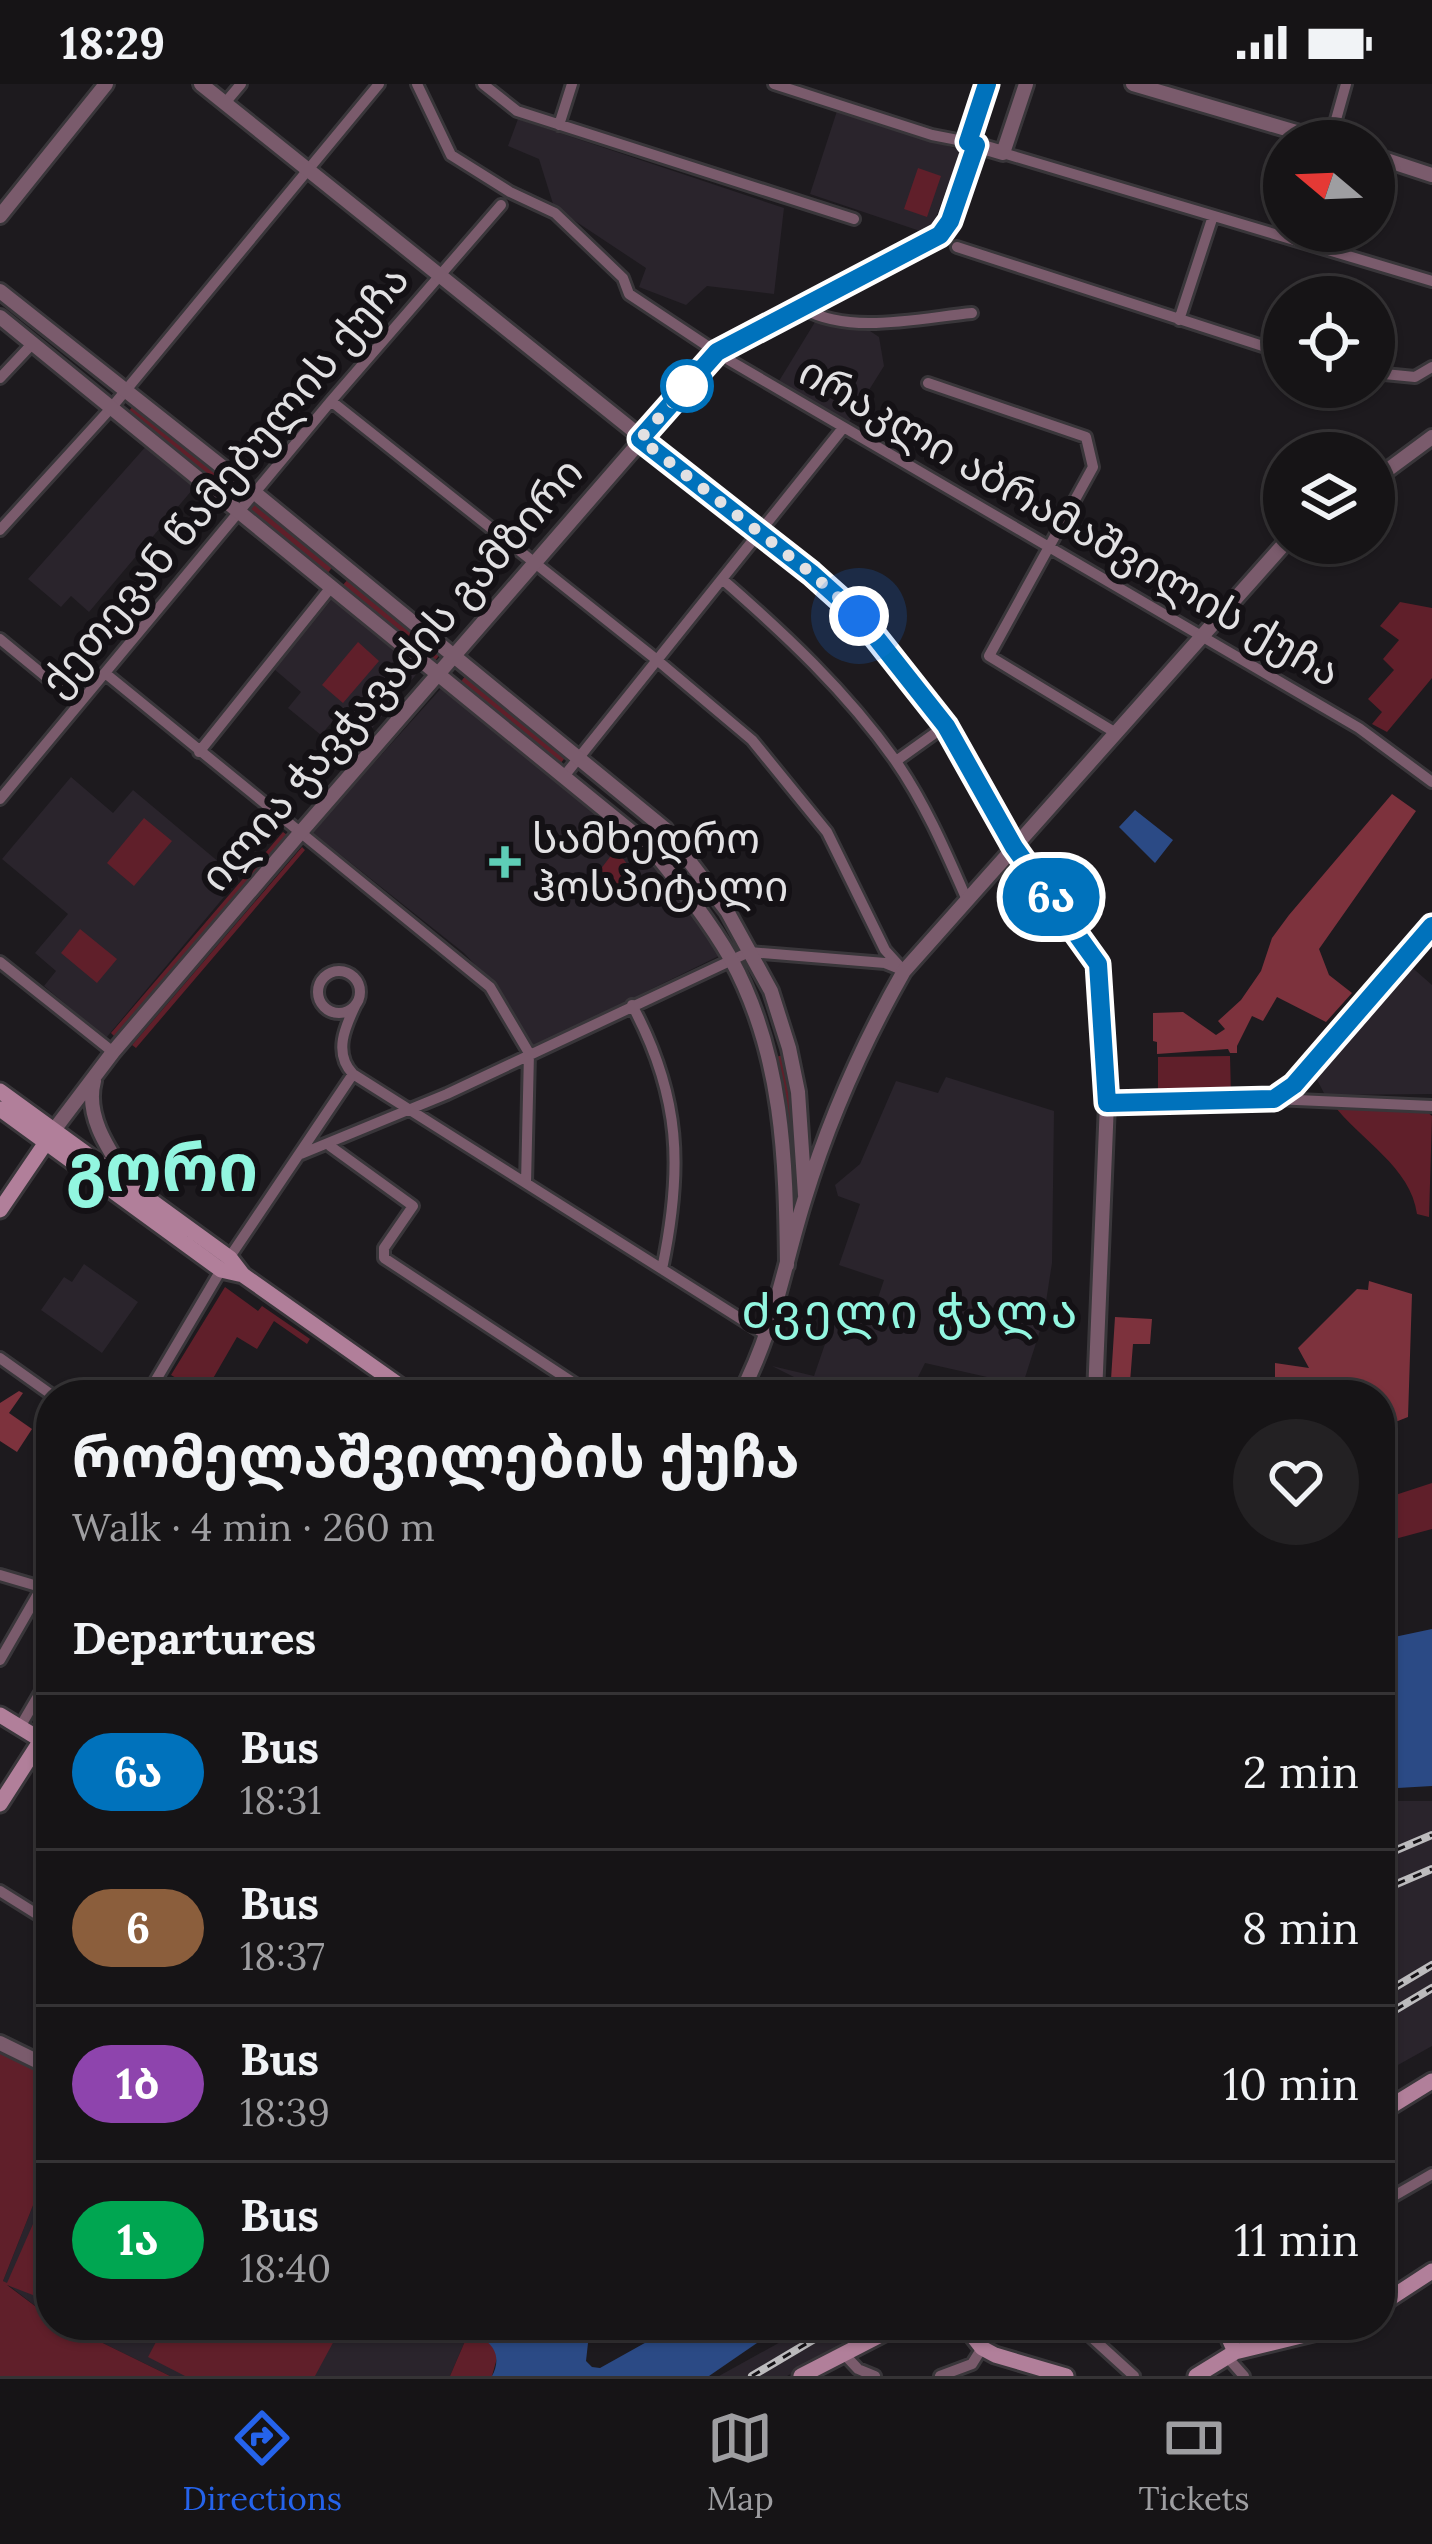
<!DOCTYPE html>
<html lang="en">
<head>
<meta charset="utf-8">
<style>
  body { margin:0; font-family:Lora,"Noto Sans Georgian",serif; background:#232123; color:#f1f3f6; height:100vh; display:flex; flex-direction:column; font-size:45px; white-space:nowrap }
  * { box-sizing:border-box; margin:0 }
  p { font-size:39px; color:#9e9ea1 }
  .icon { flex:none; width:66px; height:66px; fill:none; stroke:currentColor; stroke-width:2; stroke-linecap:round; stroke-linejoin:round }
  .map { position:relative; flex:1; overflow:hidden }
  .drawer { position:absolute; left:36px; top:1296px; width:1359px; height:960px; display:flex; flex-direction:column; background:#161416; border-radius:48px; box-shadow:0 3px 9px #0004,0 0 0 3px #353335 }
  .drawer>* { flex:none }
  .badge { padding:0 24px; border-radius:39px; font-size:42px; line-height:78px }
  .needle { width:78px; rotate:289deg }
  .buttons { position:absolute; left:1263px; top:36px; display:grid; gap:24px }
  .buttons a { display:grid; place-items:center; width:132px; height:132px; border-radius:50%; background:#161416; box-shadow:0 3px 9px #0004,0 0 0 3px #353335; font-size:60px }
  .you { position:absolute; width:60px; height:60px; margin:-30px; border:9px solid #fff; border-radius:50%; background:#1a73e8; box-shadow:0 0 0 18px #1a73e833 }
  .map>.badge { position:absolute; translate:-50% -50%; box-shadow:0 0 0 6px #fff }
  h2 { padding:0 36px; font-size:45px; line-height:108px }
  .round { display:grid; place-items:center; flex:none; width:126px; height:126px; border-radius:63px; background:#232123 }
  .headline { display:flex; align-items:center; justify-content:space-between; height:204px; padding:0 36px }
  h1 { font-size:57px; font-weight:700; line-height:90px }
  ul { padding:0; list-style:none }
  li { display:flex; align-items:center; gap:36px; height:156px; padding:0 36px; border-top:3px solid #353335 }
  li div { flex:1 }
  li b { display:block; font-size:45px }
  li em { font-style:normal }
  li .badge { min-width:132px; font-weight:700; text-align:center }
  .status { display:flex; justify-content:space-between; align-items:center; height:84px; padding:0 60px; background:#161416; direction:ltr }
  .status svg { height:33px; fill:currentColor }
  .dock { display:flex; justify-content:space-around; align-items:center; height:168px; border-top:3px solid #353335; background:#161416; font-size:33px; color:#9e9ea1 }
  .dock a { display:grid; justify-items:center; gap:6px }
  .dock .current { color:#2563eb }
  .map>svg:first-child { display:block }
  .built { fill:#2a242c }
  .green { fill:#601f2a }
  .forest { fill:#7d323d }
  .water { fill:#2b4a85 }
  .lines { fill:none; stroke-linecap:round; stroke-linejoin:round }
  .minor-casing { stroke:#39363a; stroke-width:16 }
  .tertiary-casing { stroke:#39363a; stroke-width:20 }
  .secondary-casing { stroke:#39363a; stroke-width:21 }
  .minor { stroke:#7a5b6c; stroke-width:10 }
  .tertiary { stroke:#7a5b6c; stroke-width:14 }
  .secondary { stroke:#b17f9a; stroke-width:15 }
  .rail-casing { stroke:#bcbbbd; stroke-width:8 }
  .rail { stroke:#141115; stroke-width:3; stroke-dasharray:9; stroke-linecap:butt }
  .line-casing { stroke:#fff; stroke-width:27 }
  .line { stroke:#0072bc; stroke-width:18 }
  .walk { stroke:#e2e1e3; stroke-width:12; stroke-dasharray:0 21.6 }
  .stop-dot { fill:#fff; stroke:#0072bc; stroke-width:6 }
  .poi-dot { fill:#5eceb7; stroke:#141115; stroke-width:4.5 }
  .labels { text-anchor:middle; dominant-baseline:central; stroke-width:12; stroke-linejoin:round; paint-order:stroke }
  .street-label { font-size:42px; fill:#e2e1e3; stroke:#141115 }
  .poi-label { font-size:42px; fill:#e2e1e3; stroke:#141115; text-anchor:start }
  .quarter-label { font-size:48px; letter-spacing:3px; fill:#92f6e0; stroke:#141115 }
  .town-label { font-size:66px; font-weight:bold; fill:#92f6e0; stroke:#141115 }
</style>
</head>
<body>
<div class="status"><b>18:29</b><svg viewBox="0 0 49 12"><path d="M0 12V9h3v3zM5 12V6h3v6zM10 12V3h3v9zM15 12V0h3v12zM26 1h20v11H26zM47 4h2v5h-2z"/></svg></div>
<div class="map">
<svg width="1432" height="2292" viewBox="0 0 1432 2292">
  <rect width="100%" height="100%" fill="#1d1a1e"/>
  <path class="built" d="M837,27L961,66L931,147L926,149L810,110Z
    M518,35L784,124L774,210L707,202L686,221L639,203L646,184L554,123L539,75L508,62Z
    M815,238L861,241L879,253L884,282L849,338L779,297Z
    M148,360L198,399L89,528L71,512L61,523L28,495Z
    M332,515L419,587L369,648L342,626L321,651L288,624L301,608L274,585Z
    M445,600L645,761L723,870L533,963L501,908L464,869L312,748Z
    M71,693L113,729L133,706L239,795L106,954L44,902L56,887L35,869L68,830L2,775Z
    M1408,880L1432,901V1010L1325,1011L1314,990Z
    M946,993L1054,1027L1052,1179L1043,1237L1022,1303L1030,1306L1029,1311H979L987,1293L925,1279L915,1299L898,1293L890,1311L848,1310L804,1298L772,1282L814,1292L836,1228L870,1238L884,1196L839,1181L860,1120L838,1112L835,1101L860,1080L896,997L938,1009Z
    M84,1180L138,1218L102,1269L41,1226L64,1193L72,1198Z
    M1380,1717H1432V1962L1380,1991Z
    M51,2076V2234L3,2197Z
    M66,2241H472L450,2292H170Z
    M811,2241H878L787,2292H719Z"/>
  <path class="green" d="M918,84L941,92L927,133L904,125Z
    M135,320L242,407L234,416L127,329Z
    M255,417L334,481L327,490L247,426Z
    M350,493L441,569L434,578L342,502Z
    M1400,518L1432,524V594L1387,648L1372,640L1382,628L1368,615L1394,586L1383,575L1399,556L1380,542Z
    M358,558L379,577L343,619L322,601Z
    M468,588L568,670L560,680L460,599Z
    M144,734L172,757L134,802L107,779Z
    M283,748L287,751L114,952L111,949Z
    M302,763L305,766L136,964L132,961Z
    M616,765L641,799L628,814L600,786Z
    M80,845L117,875L97,899L61,869Z
    M783,971L793,1014L796,1102H792L772,974Z
    M1230,972L1231,1011L1158,1012V973Z
    M1333,1020L1423,1024L1432,1032L1429,1133L1417,1130C1411,1083 1360,1056 1333,1020Z
    M225,1203L258,1227L262,1222L310,1255L307,1260L274,1237L257,1265L237,1253L204,1310L171,1291Z
    M1432,1399V1445L1380,1459V1416Z
    M0,1965L51,1990V2076L3,2197L7,2199L48,2106L51,2107V2218L7,2201L51,2234V2241H66L170,2292H0Z
    M165,2241H309L335,2255L315,2292H185L148,2273Z
    M472,2241H494L487,2257L494,2263L497,2274L492,2292H450Z"/>
  <path class="forest" d="M1392,710L1416,727L1319,865L1329,891L1352,909L1326,938L1277,913L1263,937L1252,932L1237,962V969H1230L1228,965L1157,970V958L1153,957V929L1183,928L1216,951L1225,945L1218,937L1241,916L1261,887L1272,854L1289,831Z
    M1369,1197L1412,1210L1408,1333L1380,1344V1311H1275V1279L1309,1284L1298,1264L1357,1205L1368,1206Z
    M1115,1233L1152,1235L1150,1260H1133L1130,1298L1138,1299L1136,1311H1110Z
    M19,1307L23,1309L9,1329L32,1345L17,1368L0,1357V1319Z"/>
  <path class="water" d="M1135,726L1173,756L1155,779L1119,743Z
    M1432,1545V1702L1380,1705V1556Z
    M494,2241H590L586,2277L592,2283L600,2284L677,2241H773L757,2259L709,2292H492C499,2279 498,2266 486,2257Z"/>
  <g class="lines">
    <g class="minor-casing">
      <path id="minor" d="M417,0L451,71L510,108L555,129L623,194L629,210L727,275L1359,644L1432,698
        M483,0L517,27L854,135
        M774,0L932,51L968,58
        M225,19L241,0
        M559,41L572,0
        M1330,57L1346,0
        M1003,69L1432,197
        M957,163L1284,269
        M804,225C851,251 920,234 972,229
        M1179,236L1213,132
        M1374,289L1415,293L1432,283
        M0,294L33,259
        M928,299L1086,353L1093,383L989,572L1116,649
        M331,317L657,576L752,656L827,748L885,866L904,887
        M0,446L112,323L379,0
        M722,495C785,550 846,607 895,676C925,719 946,768 967,816
        M0,555L79,620
        M105,589L490,903L529,969L526,1099
        M199,668L332,502
        M896,677L945,642
        M565,691L843,344
        M0,715L331,317L501,121
        M0,878L113,968
        M318 908a21 21 0 1 1 42 0a21 21 0 1 1-42 0Z
        M356,920C345,943 333,969 353,990L768,1252
        M632,921C681,1012 683,1085 662,1185
        M1276,1014L1295,1001L1432,842
        M1107,1019L1274,1015L1432,1022
        M330,1062L413,1122L384,1164V1174L592,1311
        M301,1070L447,1010L749,868L885,879L900,885
        M0,1274L52,1311
        M147,1311L221,1186L353,990
        M0,1491L51,1506
        M0,1576L42,1503
        M20,1643L51,1590
        M0,1807L51,1839
        M1380,2120L1432,2090
        M1078,2241L1134,2292
        M844,2270L858,2285L875,2292
        M1228,2274L1244,2292
        M940,2292L972,2280L982,2264"/>
    </g>
    <g class="tertiary-casing">
      <path id="tertiary" d="M201,0L811,489L885,560L945,642L1014,763L1100,884L1107,1019L1095,1311
        M1133,0L1327,57
        M976,61L1003,69L1026,0
        M976,61L968,58L987,0
        M1374,72L1432,91
        M0,132L106,0
        M0,207L255,409L665,745L727,827L771,907L789,964L798,1008L805,1111
        M0,233L650,763C678,798 709,836 731,875C783,970 786,1076 787,1181
        M1374,396L1432,353
        M94,997C84,1034 112,1070 131,1100
        M54,1046L113,968L300,749L717,269L930,159L949,137L976,61
        M740,1311C775,1244 782,1188 804,1117C828,1038 863,959 904,887L1285,459
        M0,1959L51,1984"/>
    </g>
    <g class="secondary-casing">
      <path id="secondary" d="M0,1007L230,1174L243,1191L413,1311
        M0,1025L221,1186L243,1191
        M0,1126L49,1054
        M0,1631L41,1656L0,1720
        M1380,2029L1432,1997
        M1380,2221L1432,2187
        M964,2241L982,2264L995,2271L1066,2292
        M1223,2241L1235,2268
        M801,2292L900,2241
        M1196,2292L1235,2268L1346,2241"/>
    </g>
    <use href="#minor" class="minor"/>
    <use href="#tertiary" class="tertiary"/>
    <use href="#secondary" class="secondary"/>
    <g class="rail-casing">
      <path id="rail" d="M1380,1773L1432,1751
        M1380,1807L1432,1785
        M1380,1912L1432,1881
        M1380,1935L1432,1904
        M752,2292L838,2241"/>
    </g>
    <use href="#rail" class="rail"/>
  </g>
  <g class="lines">
    <g class="line-casing">
      <path id="line" d="M987,0L968,58L976,61L950,137L940,151L717,268L640,355L811,489L859,532L946,642L1014,763L1098,880L1107,1019L1274,1015L1294,1001L1432,842"/>
    </g>
    <use href="#line" class="line"/>
    <path class="walk" d="M687,302L694,294L640,355L811,489L859,532"/>
  </g>
  <circle class="stop-dot" cx="687" cy="302" r="24"/>
  <path class="poi-dot" d="M499 760h12v12h12v12h-12v12h-12v-12h-12v-12h12z"/>
  <g class="labels">
    <g class="street-label">
      <text transform="translate(224 396) rotate(-50)">ქეთევან წამებულის ქუჩა</text>
      <text transform="translate(1070 437) rotate(30)">ირაკლი აბრამაშვილის ქუჩა</text>
      <text transform="translate(391 590) rotate(-49)">ილია ჭავჭავაძის გამზირი</text>
    </g>
    <g class="poi-label">
      <text x="532" y="754">სამხედრო<tspan x="532" dy="48">ჰოსპიტალი</tspan></text>
    </g>
    <g class="quarter-label">
      <text x="911" y="1226">ძველი ჭალა</text>
    </g>
    <g class="town-label">
      <text x="162" y="1083">გორი</text>
    </g>
  </g>
</svg>
<div class="buttons">
<a><svg class="needle" viewBox="-14 -14 28 28"><path d="M0-13l5 13h-10z" fill="#e53935"/><path d="M0 13l5-13h-10z" fill="#9e9ea1"/></svg></a>
<a><svg class="icon" aria-label="locate" viewBox="0 0 24 24"><circle cx="12" cy="12" r="6"/><path d="M12 2v4M12 18v4M2 12h4M18 12h4"/></svg></a>
<a><svg class="icon" aria-label="layers" viewBox="0 0 24 24"><path d="M12 4l9 5-9 5-9-5zM3 14l9 5 9-5"/></svg></a>
</div>
<div class="you" style="left:859px;top:532px"></div>
<b class="badge" style="left:1051px;top:813px;background:#0072bc;color:#fff">6ა</b>
<section class="drawer">
<div class="headline"><div><h1>რომელაშვილების ქუჩა</h1><p>Walk · 4 min · 260 m</p></div><a class="round"><svg class="icon" aria-label="heart" viewBox="0 0 24 24"><path d="M12 20l-8-8c-3-5 5-10 8-4 3-6 11-1 8 4z"/></svg></a></div>
<h2>Departures</h2>
<ul>
<li><span class="badge" style="background:#0072bc;color:#fff">6ა</span><div><b>Bus</b><p>18:31</p></div><em>2 min</em></li>
<li><span class="badge" style="background:#8b5e3c;color:#fff">6</span><div><b>Bus</b><p>18:37</p></div><em>8 min</em></li>
<li><span class="badge" style="background:#8e44ad;color:#fff">1ბ</span><div><b>Bus</b><p>18:39</p></div><em>10 min</em></li>
<li><span class="badge" style="background:#00a651;color:#fff">1ა</span><div><b>Bus</b><p>18:40</p></div><em>11 min</em></li>
</ul>
</section>
</div>
<nav class="dock">
<a class="current"><svg class="icon" aria-label="directions" viewBox="0 0 24 24"><path d="M12 3l9 9-9 9-9-9zM9 14v-3h6M13 9l2 2-2 2"/></svg>Directions</a>
<a><svg class="icon" aria-label="map" viewBox="0 0 24 24"><path d="M3 6l6-2 6 2 6-2v14l-6 2-6-2-6 2zM9 4v14M15 6v14"/></svg>Map</a>
<a><svg class="icon" aria-label="tickets" viewBox="0 0 24 24"><path d="M3 7h18v10H3zM15 7v10"/></svg>Tickets</a>
</nav>
</body>
</html>
